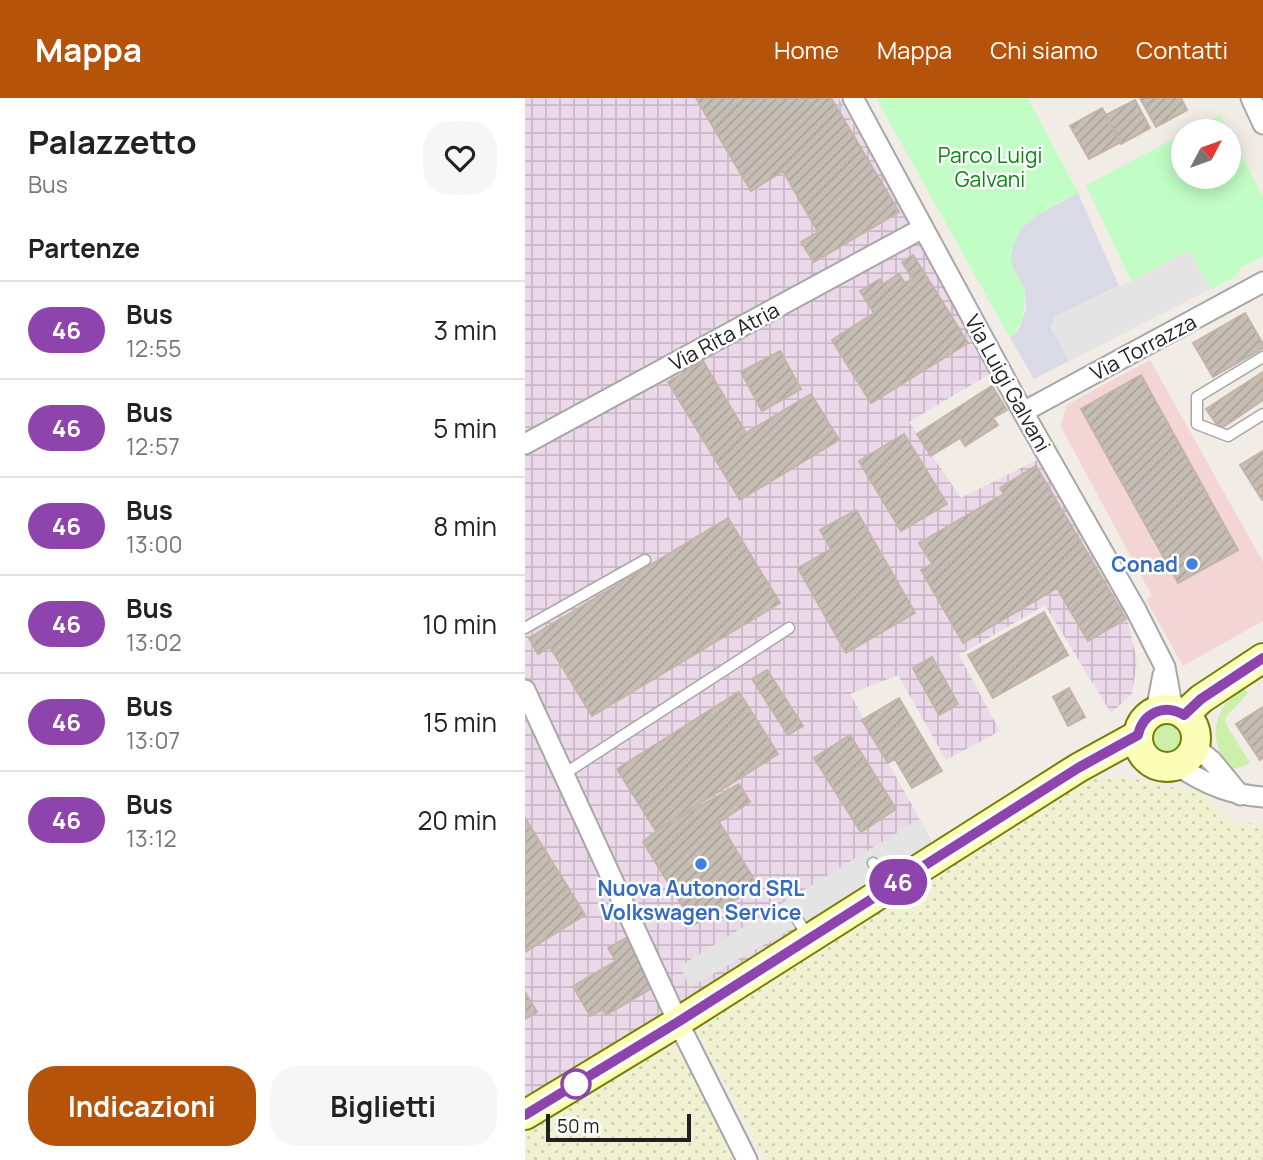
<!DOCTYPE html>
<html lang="it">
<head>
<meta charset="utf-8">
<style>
  body { margin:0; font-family:Manrope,sans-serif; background:#f6f6f6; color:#222; height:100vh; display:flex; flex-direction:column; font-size:26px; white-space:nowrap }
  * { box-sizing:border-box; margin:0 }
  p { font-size:23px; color:#767676 }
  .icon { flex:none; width:38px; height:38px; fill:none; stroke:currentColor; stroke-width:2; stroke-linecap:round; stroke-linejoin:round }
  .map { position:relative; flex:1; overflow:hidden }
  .details { display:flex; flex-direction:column; background:#fff; width:525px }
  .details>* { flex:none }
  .badge { padding:0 14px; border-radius:23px; font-size:24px; line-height:46px }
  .needle { width:46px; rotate:49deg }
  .tools { position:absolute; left:646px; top:21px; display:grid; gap:14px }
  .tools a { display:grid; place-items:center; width:70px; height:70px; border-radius:50%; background:#fff; box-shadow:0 4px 18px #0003; font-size:35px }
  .scale { position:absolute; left:21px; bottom:18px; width:145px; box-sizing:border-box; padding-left:7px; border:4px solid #202020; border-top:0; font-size:19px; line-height:24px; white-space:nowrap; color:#202020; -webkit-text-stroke:5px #fff; paint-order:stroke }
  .map>.badge { position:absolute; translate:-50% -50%; box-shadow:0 0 0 4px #fff }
  h2 { padding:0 28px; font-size:26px; line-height:63px }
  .round { display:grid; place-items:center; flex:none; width:74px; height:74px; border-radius:28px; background:#f6f6f6 }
  .headline { display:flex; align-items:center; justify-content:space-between; height:119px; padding:0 28px }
  h1 { font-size:33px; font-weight:700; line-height:52px }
  .action { display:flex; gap:14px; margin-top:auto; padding:14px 28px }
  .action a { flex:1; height:80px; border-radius:28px; background:#b45309; color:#fff; font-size:28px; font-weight:700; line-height:80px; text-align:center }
  .action a+a { background:#f6f6f6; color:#222 }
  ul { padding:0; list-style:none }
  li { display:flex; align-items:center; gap:21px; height:98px; padding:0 28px; border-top:2px solid #e0e0e0 }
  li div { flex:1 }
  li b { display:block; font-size:26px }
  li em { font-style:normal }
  li .badge { min-width:77px; font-weight:700; text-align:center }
  header { display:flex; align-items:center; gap:42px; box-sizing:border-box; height:98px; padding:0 35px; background:#b45309; color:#fff }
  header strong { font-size:33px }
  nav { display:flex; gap:38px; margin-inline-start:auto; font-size:24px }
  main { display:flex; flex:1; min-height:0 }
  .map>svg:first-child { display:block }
  .commercial { fill:#f3d5d5 }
  .industrial { fill:url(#industrial-grid) }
  .farmland { fill:url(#farmland-dots) }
  .grass { fill:#ccefa9 }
  .park { fill:#c1fdc5 }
  .parking { fill:#e4e4e4 }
  .plaza { fill:#dadae7 }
  .building { fill:url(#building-hatch); stroke:#c4b4a7; stroke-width:2 }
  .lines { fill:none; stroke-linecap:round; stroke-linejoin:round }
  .service-casing { stroke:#a7a7a7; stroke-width:13 }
  .minor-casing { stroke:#a7a7a7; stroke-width:23 }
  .secondary-casing { stroke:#737f00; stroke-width:32 }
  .service { stroke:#fff; stroke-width:10 }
  .minor { stroke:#fff; stroke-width:19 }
  .secondary { stroke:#fcfeb8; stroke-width:28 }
  .line-casing { stroke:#fff; stroke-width:16 }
  .line { stroke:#8e44ad; stroke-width:10 }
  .shop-dot { fill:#3f7fe0; stroke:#fff; stroke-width:2.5 }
  .stop-dot { fill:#fff; stroke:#8e44ad; stroke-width:3.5 }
  .labels { text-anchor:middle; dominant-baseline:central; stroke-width:5; stroke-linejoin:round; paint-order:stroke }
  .park-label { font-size:21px; fill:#04890d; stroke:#fff }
  .street-label { font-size:21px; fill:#202020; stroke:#fff }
  .shop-label { font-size:21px; font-weight:bold; fill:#366cbe; stroke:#fff; text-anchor:end }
</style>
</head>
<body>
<header>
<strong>Mappa</strong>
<nav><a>Home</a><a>Mappa</a><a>Chi siamo</a><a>Contatti</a></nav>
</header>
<main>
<section class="details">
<div class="headline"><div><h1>Palazzetto</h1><p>Bus</p></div><a class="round"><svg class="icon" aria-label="heart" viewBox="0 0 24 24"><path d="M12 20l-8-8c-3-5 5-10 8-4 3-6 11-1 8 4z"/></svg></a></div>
<h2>Partenze</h2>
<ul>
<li><span class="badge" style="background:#8e44ad;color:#fff">46</span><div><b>Bus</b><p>12:55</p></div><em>3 min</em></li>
<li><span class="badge" style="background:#8e44ad;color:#fff">46</span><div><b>Bus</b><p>12:57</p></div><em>5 min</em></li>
<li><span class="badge" style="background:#8e44ad;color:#fff">46</span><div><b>Bus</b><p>13:00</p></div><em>8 min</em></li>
<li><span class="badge" style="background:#8e44ad;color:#fff">46</span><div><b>Bus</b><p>13:02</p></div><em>10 min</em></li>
<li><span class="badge" style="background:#8e44ad;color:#fff">46</span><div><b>Bus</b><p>13:07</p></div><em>15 min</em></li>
<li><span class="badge" style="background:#8e44ad;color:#fff">46</span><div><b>Bus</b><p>13:12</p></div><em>20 min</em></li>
</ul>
<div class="action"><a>Indicazioni</a><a>Biglietti</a></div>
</section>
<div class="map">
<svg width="738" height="1062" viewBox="0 0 738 1062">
  <defs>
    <pattern id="industrial-grid" width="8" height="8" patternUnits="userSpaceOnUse" patternTransform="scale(1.75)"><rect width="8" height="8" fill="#ebd8e8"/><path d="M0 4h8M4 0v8" fill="none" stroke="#c9b9c7"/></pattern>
    <pattern id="farmland-dots" width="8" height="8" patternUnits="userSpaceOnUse" patternTransform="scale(1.75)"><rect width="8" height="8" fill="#eff1d0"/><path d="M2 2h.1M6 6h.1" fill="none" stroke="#cdceb2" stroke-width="1.8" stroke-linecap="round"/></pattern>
    <pattern id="building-hatch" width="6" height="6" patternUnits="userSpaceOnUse" patternTransform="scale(1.75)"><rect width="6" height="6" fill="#c6bdb5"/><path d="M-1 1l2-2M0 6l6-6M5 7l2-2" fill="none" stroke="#aaa29b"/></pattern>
  </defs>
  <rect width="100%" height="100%" fill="#f1ede6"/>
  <path class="commercial" d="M625,262L738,464V523L658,568L621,502L627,498L536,329L541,307Z"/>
  <path class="industrial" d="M0,0H314L468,274L384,324L436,400L516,360L599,506L612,563L607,596L586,615L520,507L434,557L475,633L421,662L373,577L325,596L410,749L0,1005Z"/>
  <path class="farmland" d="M566,679H603L637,688L675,693L711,727L736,724L738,727V1062H241L173,934L177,923Z
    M156,949L207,1062H0V1031L123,956Z"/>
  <path class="grass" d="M717,588L723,595L700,620L702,628L725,665L717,669L704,671C682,639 688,613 717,588Z
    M627 640a16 16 0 1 1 32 0a16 16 0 1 1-32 0Z"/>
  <path class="park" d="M351,0H503L553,95L523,110C516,136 506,163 501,190C496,216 504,217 485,240Z
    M695,17L738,98V159L716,169L711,178L686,191L664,152L606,183L561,87L658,36V79H704V33H663Z"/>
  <path class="parking" d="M664,152L686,191L544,263L526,230L530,218L606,183Z
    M394,721L410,749L165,889L155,868Z"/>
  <path class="plaza" d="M553,95L594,188L530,218L526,230L544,263L509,281L485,240L494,231L501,211L500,192L486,165L488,148L496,131L512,117Z"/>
  <path class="building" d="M171,0H306L374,114L289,164L276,144L293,134L258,73L226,93Z
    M615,0H656L662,12L631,29Z
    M610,2L625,30L596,46L581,17Z
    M577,10L596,44L564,61L545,28Z
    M388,157L443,245L346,305L307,242L349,215L335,193L355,181L358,186L374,176L380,185L388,181L377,164Z
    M720,215L738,246V250L688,279L668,245Z
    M255,253L276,291L237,313L216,274Z
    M178,263L221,335L286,296L314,342L215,402L143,284Z
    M738,274V302L695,331L681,311Z
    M616,277L713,452L653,485L556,311Z
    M467,288L482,312L468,320L473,327L440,348L435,340L406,358L392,336Z
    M379,336L422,406L376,433L334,363Z
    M738,353V401L737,402L715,367Z
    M511,368L601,521L563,543L532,490L438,545L396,472L407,466L394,445L479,396L475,390Z
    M331,412L390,515L321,555L273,470L306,451L295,432Z
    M203,420L255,505L67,618L25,549L13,556L4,540Z
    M519,514L543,557L468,600L443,557Z
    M407,559L433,606L414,617L388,570Z
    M242,572L278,628L263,637L227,581Z
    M544,590L560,619L543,628L528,599Z
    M214,594L253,656L131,733L92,671Z
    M374,600L417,673L387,690L370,661L363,665L337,622Z
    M738,609V660L735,662L711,626Z
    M325,637L371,711L336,734L289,660Z
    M214,686L225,704L194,724L233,788L169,827L118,744L131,733Z
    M0,720L60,817L0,854Z
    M101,840L129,889L81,917L78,911L65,918L48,888L91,863L83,850Z
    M0,894L12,914L0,921Z"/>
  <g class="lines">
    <g class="service-casing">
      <path id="service" d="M738,259L672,299V326L703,338L738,316
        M0,530L120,462
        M39,676L264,530
        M348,765L361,787
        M269,816L282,837"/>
    </g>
    <g class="minor-casing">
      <path id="minor" d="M328,0L498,314L611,512L640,569L648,612
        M726,0L738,26
        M498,314L738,184
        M0,346L398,130
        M0,592L153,924L222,1062
        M631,613L638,577
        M669,648L687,663L715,697
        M652,667C679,686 706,697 738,699"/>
    </g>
    <g class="secondary-casing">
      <path id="secondary" d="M613 640a29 29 0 1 1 58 0a29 29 0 1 1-58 0Z
        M659,617L676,601L738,560
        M0,1017L153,924L553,670L613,637"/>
    </g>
    <use href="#service" class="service"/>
    <use href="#minor" class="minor"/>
    <use href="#secondary" class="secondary"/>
  </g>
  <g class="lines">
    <g class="line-casing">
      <path id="line" d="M0,1017L153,924L553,670L613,637C618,615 639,605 659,617L676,601L738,560"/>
    </g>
    <use href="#line" class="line"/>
  </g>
  <g class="shop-dot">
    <circle cx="667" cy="466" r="7"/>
    <circle cx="176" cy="766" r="7"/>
  </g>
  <circle class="stop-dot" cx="51" cy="986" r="14"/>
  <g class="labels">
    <g class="park-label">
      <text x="465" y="57">Parco Luigi<tspan x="465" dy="24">Galvani</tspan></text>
    </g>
    <g class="street-label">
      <text transform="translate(199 238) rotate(-28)">Via Rita Atria</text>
      <text transform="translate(618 249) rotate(-28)">Via Torrazza</text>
      <text transform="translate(483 285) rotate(61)">Via Luigi Galvani</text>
    </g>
    <g class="shop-label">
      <text x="653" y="466">Conad</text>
      <text x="176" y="790" text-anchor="middle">Nuova Autonord SRL<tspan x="176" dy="24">Volkswagen Service</tspan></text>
    </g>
  </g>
</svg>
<div class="tools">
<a><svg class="needle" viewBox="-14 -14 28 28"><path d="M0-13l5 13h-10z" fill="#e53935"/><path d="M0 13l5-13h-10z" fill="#767676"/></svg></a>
</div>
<div class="scale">50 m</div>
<b class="badge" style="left:373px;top:784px;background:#8e44ad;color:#fff">46</b>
</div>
</main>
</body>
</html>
